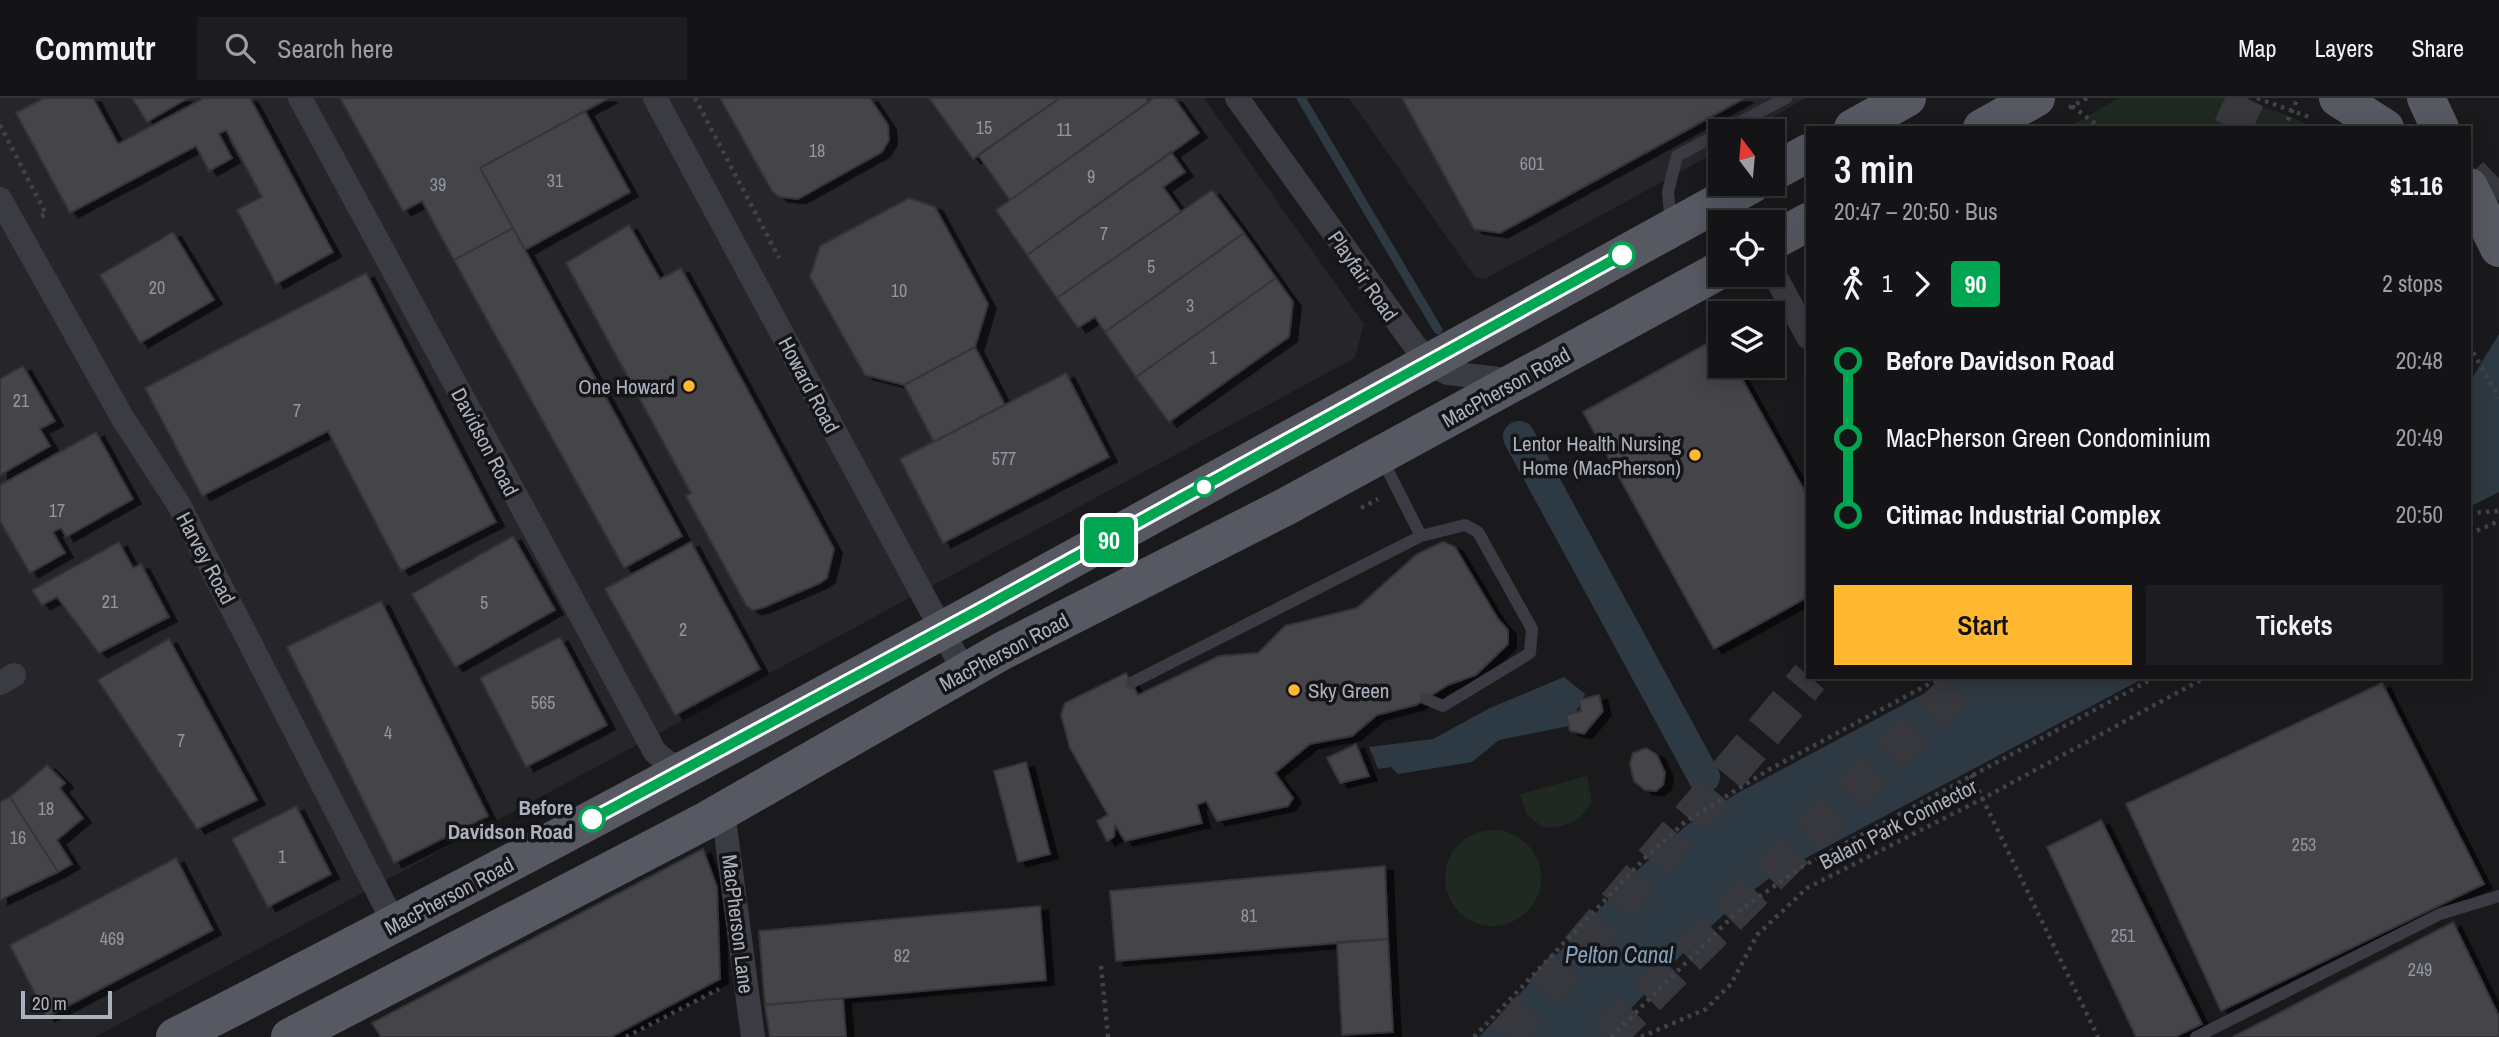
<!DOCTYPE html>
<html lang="en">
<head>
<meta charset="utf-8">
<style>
  body { margin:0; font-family:"Archivo Narrow",sans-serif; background:#1d1d1f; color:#f1f3f6; height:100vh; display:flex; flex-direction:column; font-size:26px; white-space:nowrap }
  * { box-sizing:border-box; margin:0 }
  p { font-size:23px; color:#9d9ea1 }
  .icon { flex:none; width:38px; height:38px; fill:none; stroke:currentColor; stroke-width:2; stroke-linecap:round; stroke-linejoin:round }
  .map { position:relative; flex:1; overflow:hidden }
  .panel { position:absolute; left:1806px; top:28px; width:665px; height:553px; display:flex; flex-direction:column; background:#141416; border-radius:0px; box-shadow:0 4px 18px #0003,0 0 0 2px #333335 }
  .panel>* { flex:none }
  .badge { padding:0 14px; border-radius:5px; font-size:24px; line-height:46px }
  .needle { width:46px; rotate:344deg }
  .controls { position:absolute; left:1708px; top:21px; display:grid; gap:14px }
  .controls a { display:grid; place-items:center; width:77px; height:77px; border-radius:0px; background:#141416; box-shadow:0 4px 18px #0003,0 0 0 2px #333335; font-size:35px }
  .scale { position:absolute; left:21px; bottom:18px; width:91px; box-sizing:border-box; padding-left:7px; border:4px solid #acb1be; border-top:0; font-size:19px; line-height:24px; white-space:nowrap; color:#acb1be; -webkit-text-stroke:5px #151518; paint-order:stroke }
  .map>.badge { position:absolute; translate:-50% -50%; box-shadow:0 0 0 4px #fff }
  .legs { display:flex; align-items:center; gap:10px; height:77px; padding:0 28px; font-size:23px }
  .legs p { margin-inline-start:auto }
  .overview { display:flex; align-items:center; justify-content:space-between; height:119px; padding:0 28px }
  h1 { font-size:38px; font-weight:600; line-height:52px }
  .action { display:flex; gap:14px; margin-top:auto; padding:14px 28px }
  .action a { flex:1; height:80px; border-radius:0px; background:#ffb830; color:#111; font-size:28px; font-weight:600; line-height:80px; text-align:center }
  .action a+a { background:#1d1d1f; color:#f1f3f6 }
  ul { padding:0 28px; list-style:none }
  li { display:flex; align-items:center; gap:24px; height:77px; font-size:26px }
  li i { display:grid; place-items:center; width:10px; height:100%; margin:0 9px; background:currentColor }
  li i::after { content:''; width:18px; height:18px; margin:-9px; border:5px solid; border-radius:50%; background:#141416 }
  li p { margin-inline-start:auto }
  li:first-child i { background:linear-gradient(#0000 50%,currentColor 0) }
  li:last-child i { background:linear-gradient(currentColor 50%,#0000 0) }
  header { display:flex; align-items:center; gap:42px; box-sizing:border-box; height:98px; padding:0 35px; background:#141416; border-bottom:2px solid #333335 }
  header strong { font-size:33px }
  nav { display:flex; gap:38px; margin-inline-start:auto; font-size:24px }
  .search { width:490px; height:63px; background:#1d1d1f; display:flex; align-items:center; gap:18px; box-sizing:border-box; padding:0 24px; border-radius:0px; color:#9d9ea1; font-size:26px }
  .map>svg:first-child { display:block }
  .built { fill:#26262a }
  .green { fill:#1f2921 }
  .water { fill:#2e3a43 }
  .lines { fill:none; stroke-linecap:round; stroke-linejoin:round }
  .stream { stroke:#2e3a43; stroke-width:9 }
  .canal { stroke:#2e3a43; stroke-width:32 }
  .building { fill:#44454a; stroke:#343439; stroke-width:2; filter:url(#shadow) }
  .motorway-tunnel { stroke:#37383d; stroke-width:38; stroke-dasharray:38 19; stroke-linecap:butt }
  .path { stroke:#41434a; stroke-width:4.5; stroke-dasharray:3.5 5; stroke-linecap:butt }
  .service { stroke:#3b3c43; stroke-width:12 }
  .minor { stroke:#3b3c43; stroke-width:24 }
  .primary { stroke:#575962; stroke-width:38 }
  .line-1-casing { stroke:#fff; stroke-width:16 }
  .line-1 { stroke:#00a651; stroke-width:10 }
  .stop-1-dot { fill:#fff; stroke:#00a651; stroke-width:3.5 }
  .poi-dot { fill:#ffb830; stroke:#151518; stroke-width:2.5 }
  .labels { text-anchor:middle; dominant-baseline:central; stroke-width:7; stroke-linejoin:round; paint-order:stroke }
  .number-label { font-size:18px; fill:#9296a1 }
  .street-label { font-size:21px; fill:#acb1be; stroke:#151518 }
  .poi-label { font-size:21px; fill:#acb1be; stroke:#151518; text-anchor:end }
  .stop-label { font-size:21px; font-weight:bold; fill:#acb1be; stroke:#151518; text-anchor:end }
  .water-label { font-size:23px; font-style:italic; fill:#80a0bb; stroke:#151518 }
</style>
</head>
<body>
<header>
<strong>Commutr</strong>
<div class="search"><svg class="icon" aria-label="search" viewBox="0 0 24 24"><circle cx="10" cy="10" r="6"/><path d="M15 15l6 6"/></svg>Search here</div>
<nav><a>Map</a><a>Layers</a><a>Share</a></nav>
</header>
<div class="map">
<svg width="2499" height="939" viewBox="0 0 2499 939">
  <defs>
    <filter id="shadow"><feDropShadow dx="8" dy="4.5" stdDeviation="0" flood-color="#0009"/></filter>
  </defs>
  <rect width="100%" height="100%" fill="#1a1a1d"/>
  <path class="built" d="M0,0H1204L1364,226L1355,260L95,939H0Z
    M1349,0H1805L1751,33H1720V52L1485,181L1475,179Z"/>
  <path class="green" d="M2119,0H2221L2276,13L2317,30H2067Z
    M1587,678L1592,704C1579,725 1568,728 1544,730L1527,717L1520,696Z
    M1445 780a48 48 0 1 1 96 0a48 48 0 1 1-96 0Z"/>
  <path class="water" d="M2499,236V394L2469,409V285Z
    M1564,579L1585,596L1569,628L1499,642L1472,664L1398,676L1391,669L1378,671L1369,649L1433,641L1490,610Z
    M1955,579H2146L1774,777C1709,822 1659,881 1605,939H1479L1630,779L1687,727L1736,696Z"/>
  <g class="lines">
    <path class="stream" d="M1301,0L1438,232"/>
    <path class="canal" d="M1519,339L1704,679"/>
  </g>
  <path class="building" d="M44,0H93L118,46L204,0H250L333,154L276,186L237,112L262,99L226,32L219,36L232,60L209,73L196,48L70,115L16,15Z
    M132,0H188L147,24Z
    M340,0H609L480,70L513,130L454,162L422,103L403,113Z
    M720,0H870L888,27L889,42L882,54L798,101L780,99L772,93Z
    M929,0H1060L973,61Z
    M1060,0H1146L1149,4L1010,102L978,57Z
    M1154,0H1174L1199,35L1027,157L996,112Z
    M1402,0H1745L1500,135L1474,131Z
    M585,13L630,94L525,152L480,70Z
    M1171,54L1185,74L1163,89L1181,114L1057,200L1027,157Z
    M1212,92L1244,135L1105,234L1095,219L1078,230L1057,200Z
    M909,100L935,109L988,206L975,249L904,287L865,277L810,179L820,148Z
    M629,127L660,181L681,170L834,451L827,480L820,485L762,510L753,512L746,507L686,398L691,395L566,165Z
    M513,130L682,438L624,470L454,162Z
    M173,134L214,202L140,245L100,177Z
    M1244,135L1276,180L1136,279L1105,234Z
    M366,175L496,424L401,473L328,333L202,398L145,290Z
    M1276,180L1293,204L1289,239L1169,324L1136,279Z
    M1719,239L1720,268H1735L1808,399V499L1714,551L1583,314Z
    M975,249L1005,307L934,344L904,287Z
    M23,268L55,323L40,331L50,348L0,377V281Z
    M1066,275L1109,359L943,445L900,361Z
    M96,334L133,401L66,439L61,430L53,434L65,455L30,475L0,423V387Z
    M513,438L555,512L455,569L412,496Z
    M119,444L133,470L141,466L169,519L99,555L57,499L42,507L32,492Z
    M691,444L760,571L675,617L605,491Z
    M1443,444L1455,449L1498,521L1508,532V546L1476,577L1448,587L1416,607L1377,617L1352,638L1310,646L1275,675L1293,700L1288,708L1217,723L1206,703L1197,707L1202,725L1125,743L1115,727L1114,739L1107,743L1097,723L1108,717L1070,650L1061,617L1065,605L1126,575L1138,597L1219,558L1258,555L1285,528L1357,510L1417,456Z
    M381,503L488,718L394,765L287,549Z
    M560,539L607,627L526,669L480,580Z
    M169,541L257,702L197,731L98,582Z
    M2382,585L2484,786L2221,913L2126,706Z
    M1599,597L1603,613L1584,636L1570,633L1566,617L1581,613L1579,602Z
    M1356,646L1369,678L1340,685L1327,660Z
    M1646,650L1657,657L1665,675L1663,687L1656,693L1645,692L1634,683L1630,666L1633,655Z
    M1026,664L1050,756L1018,764L994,673Z
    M47,667L65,685L60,690L83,720L57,742L72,766L58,774L10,699Z
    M10,699L58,774L0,802V704Z
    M296,708L331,776L268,809L232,741Z
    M2101,722L2202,926L2175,939H2136L2047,749Z
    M703,751L717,789L720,881L611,939H381L372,925Z
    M176,760L213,832L47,919L10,847Z
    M1385,768L1388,841L1116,863L1110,793Z
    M1040,808L1046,882L765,907L759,833Z
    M2453,824L2499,918V939H2233Z
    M1388,841L1393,934L1342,937L1337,844Z
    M843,900L846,939H770L765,907Z"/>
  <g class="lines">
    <path class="motorway-tunnel" d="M2232,30L2246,0
      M2346,30L2378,0
      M2469,104L2499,75
      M1506,939L1810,579
      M1606,939L1968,579"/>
    <path class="path" d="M695,0L779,160
      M2257,0L2309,19
      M2072,8L2101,30
      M2069,10L2087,0
      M0,27L46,116L40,119
      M2284,30L2298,0
      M2469,247L2499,300
      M1361,410L1378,401
      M2469,415L2499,413
      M2469,436L2499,423
      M1971,677L2098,939
      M1101,868L1108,939
      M626,939L719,891
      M1474,939L1648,757L1685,724L1770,671L1942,579
      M1611,939L1736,815L1803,768L2156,579
      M1641,939L1706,911L1731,886L1757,837L1807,790L1982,701L2206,579"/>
    <path class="service" d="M1723,33L1786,0
      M1671,126L1668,94L1677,58L1720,35
      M1382,361L1421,438L1465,427L1478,434L1532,531L1530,555L1443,608L1426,601
      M1131,585L1421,438
      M2196,939L2440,816L2499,798"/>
    <path class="minor" d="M300,0L655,654L668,665L688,669
      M655,0L965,575
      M1237,0L1428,266L1448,275L1507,282L1516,279
      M0,101L122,319L179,407L395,827
      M1773,174L1808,239
      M0,585L14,577
      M723,713L753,939"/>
    <path class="primary" d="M2338,0L2385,30
      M2426,0L2440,30
      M1853,30L1907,0
      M1982,30L2036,0
      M1773,74L1808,55
      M2469,89L2499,150
      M1773,143L1808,124
      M175,939C708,668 1228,374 1752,86
      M290,939L707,722L1002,553L1285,409L1720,172"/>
  </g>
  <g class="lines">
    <g class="line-1-casing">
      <path id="line-1" d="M592,721L981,511L1622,157"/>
    </g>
    <use href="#line-1" class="line-1"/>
  </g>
  <g class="stop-1-dot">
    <circle cx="1622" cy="157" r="12"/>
    <circle cx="1204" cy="389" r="9"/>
    <circle cx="592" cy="721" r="12"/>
  </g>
  <g class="poi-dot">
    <circle cx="689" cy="288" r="7"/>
    <circle cx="1695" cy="357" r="7"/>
    <circle cx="1294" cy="592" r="7"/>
  </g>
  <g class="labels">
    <g class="number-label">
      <text x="984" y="29">15</text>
      <text x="1064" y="31">11</text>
      <text x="817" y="52">18</text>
      <text x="1532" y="65">601</text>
      <text x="1091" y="78">9</text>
      <text x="555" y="82">31</text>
      <text x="438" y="86">39</text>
      <text x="1104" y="135">7</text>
      <text x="1151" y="168">5</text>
      <text x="157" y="189">20</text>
      <text x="899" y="192">10</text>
      <text x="1190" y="207">3</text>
      <text x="1213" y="259">1</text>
      <text x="21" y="302">21</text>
      <text x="297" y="312">7</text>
      <text x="1004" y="360">577</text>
      <text x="57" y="412">17</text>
      <text x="110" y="503">21</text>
      <text x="484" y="504">5</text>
      <text x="683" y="531">2</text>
      <text x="543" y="604">565</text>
      <text x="388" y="634">4</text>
      <text x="181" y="642">7</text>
      <text x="46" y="710">18</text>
      <text x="18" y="739">16</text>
      <text x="2304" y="746">253</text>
      <text x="282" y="758">1</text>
      <text x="1249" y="817">81</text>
      <text x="2123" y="837">251</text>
      <text x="112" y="840">469</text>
      <text x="902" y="857">82</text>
      <text x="2420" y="871">249</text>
    </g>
    <g class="street-label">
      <text transform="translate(1363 178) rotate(55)">Playfair Road</text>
      <text transform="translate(809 287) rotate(62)">Howard Road</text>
      <text transform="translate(1506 289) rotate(-29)">MacPherson Road</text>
      <text transform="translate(485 344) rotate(62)">Davidson Road</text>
      <text transform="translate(206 460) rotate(62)">Harvey Road</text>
      <text transform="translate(1004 554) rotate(-28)">MacPherson Road</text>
      <text transform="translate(1898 726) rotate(-27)">Balam Park Connector</text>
      <text transform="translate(449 798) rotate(-28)">MacPherson Road</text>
      <text transform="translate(738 826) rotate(83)">MacPherson Lane</text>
    </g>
    <g class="poi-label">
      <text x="675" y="288">One Howard</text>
      <text x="1681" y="345">Lentor Health Nursing<tspan x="1681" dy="24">Home (MacPherson)</tspan></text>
      <text x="1308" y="592" text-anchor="start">Sky Green</text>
    </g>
    <g class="stop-label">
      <text x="573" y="709">Before<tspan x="573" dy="24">Davidson Road</tspan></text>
    </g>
    <g class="water-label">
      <text x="1619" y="856">Pelton Canal</text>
    </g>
  </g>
</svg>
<div class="controls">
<a><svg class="needle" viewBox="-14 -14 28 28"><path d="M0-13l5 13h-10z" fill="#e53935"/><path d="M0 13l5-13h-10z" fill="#9d9ea1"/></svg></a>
<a><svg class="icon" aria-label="locate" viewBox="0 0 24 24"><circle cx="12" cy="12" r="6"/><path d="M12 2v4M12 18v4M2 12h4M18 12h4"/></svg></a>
<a><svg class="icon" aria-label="layers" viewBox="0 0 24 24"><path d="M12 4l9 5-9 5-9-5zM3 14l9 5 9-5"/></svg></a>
</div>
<div class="scale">20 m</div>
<b class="badge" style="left:1109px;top:442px;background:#00a651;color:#fff">90</b>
<section class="panel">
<div class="overview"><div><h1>3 min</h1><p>20:47 – 20:50 · Bus</p></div><b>$1.16</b></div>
<div class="legs"><svg class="icon" aria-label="walk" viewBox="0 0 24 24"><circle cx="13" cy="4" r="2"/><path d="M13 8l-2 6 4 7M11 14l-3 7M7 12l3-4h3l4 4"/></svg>1<svg class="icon" aria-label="forward" viewBox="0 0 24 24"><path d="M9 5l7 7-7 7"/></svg><b class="badge" style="background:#00a651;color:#fff">90</b><p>2 stops</p></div>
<ul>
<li><i style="color:#00a651"></i><b>Before Davidson Road</b><p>20:48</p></li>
<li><i style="color:#00a651"></i><span>MacPherson Green Condominium</span><p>20:49</p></li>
<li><i style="color:#00a651"></i><b>Citimac Industrial Complex</b><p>20:50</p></li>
</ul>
<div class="action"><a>Start</a><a>Tickets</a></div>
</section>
</div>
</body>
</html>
